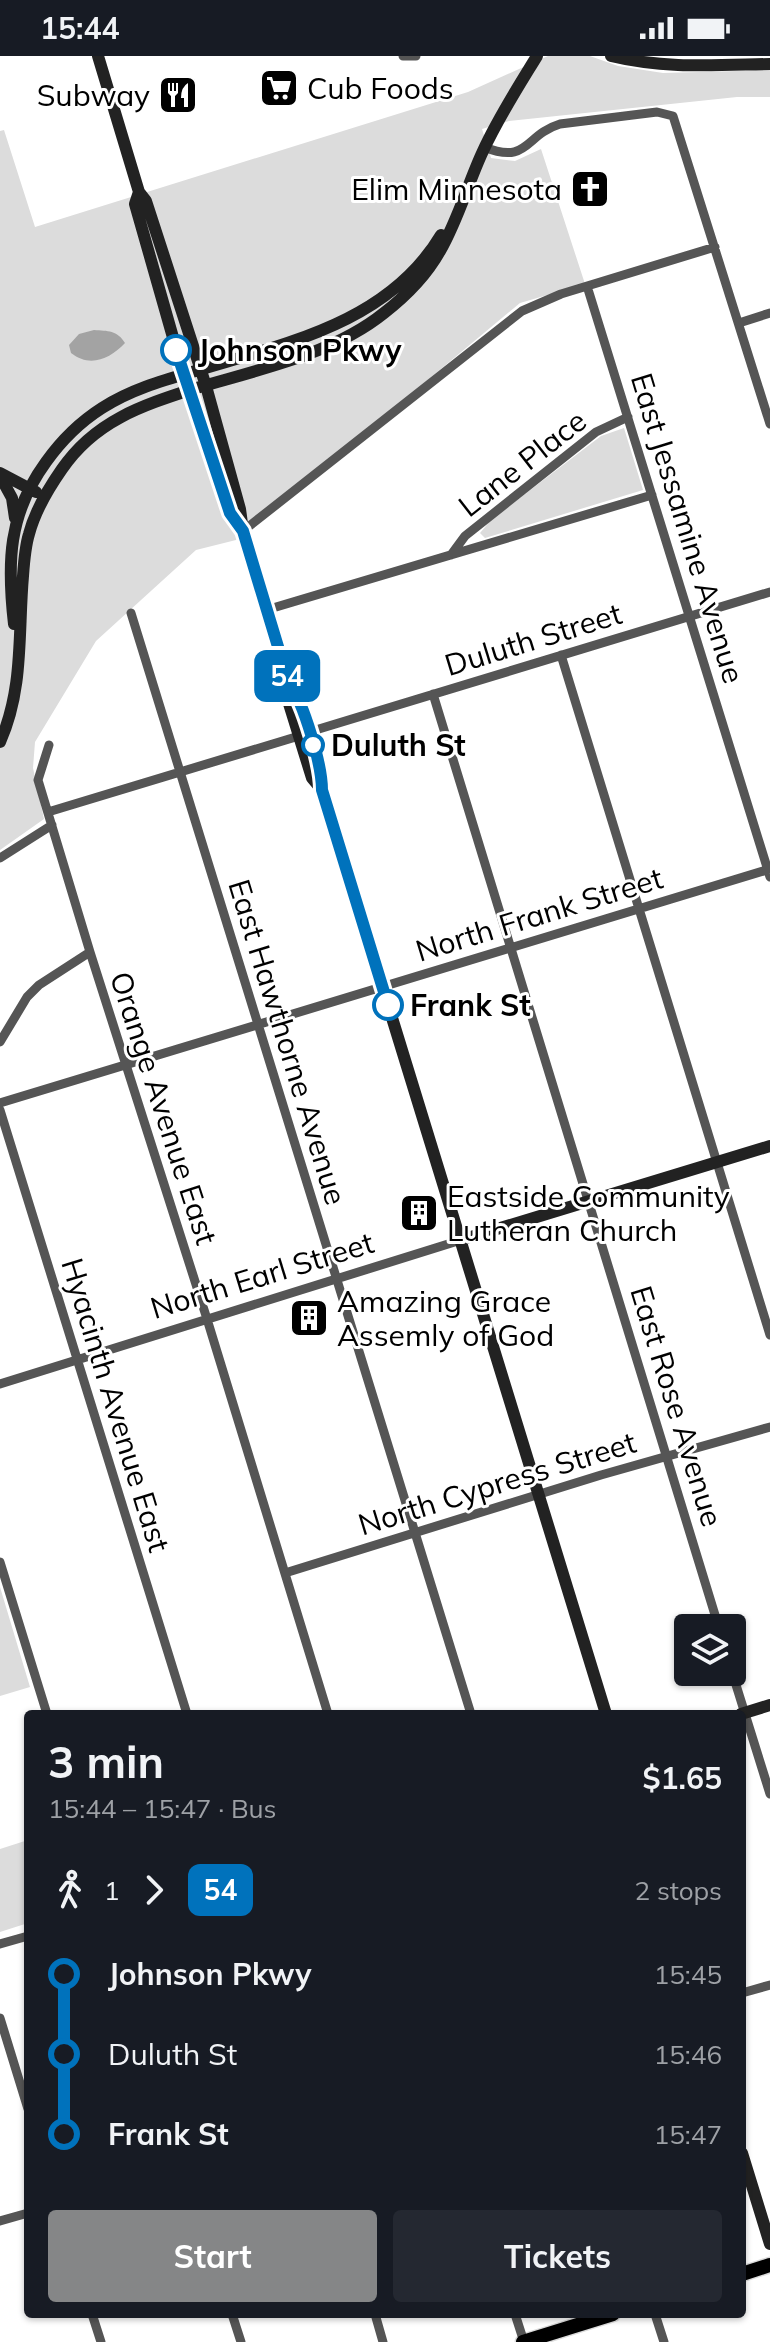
<!DOCTYPE html>
<html lang="en">
<head>
<meta charset="utf-8">
<style>
  body { margin:0; font-family:Mulish,sans-serif; background:#242831; color:#f1f3f6; height:100vh; display:flex; flex-direction:column; font-size:30px; white-space:nowrap }
  * { box-sizing:border-box; margin:0 }
  p { font-size:26px; color:#9ea1a6 }
  .icon { flex:none; width:44px; height:44px; fill:none; stroke:currentColor; stroke-width:2; stroke-linecap:round; stroke-linejoin:round }
  .map { position:relative; flex:1; overflow:hidden }
  .drawer { position:absolute; left:24px; top:1654px; width:722px; height:608px; display:flex; flex-direction:column; background:#171b24; border-radius:8px; box-shadow:0 2px 6px #0004 }
  .drawer>* { flex:none }
  .badge { padding:0 16px; border-radius:12px; font-size:28px; line-height:52px }
  .buttons { position:absolute; left:674px; top:1558px; display:grid; gap:16px }
  .buttons a { display:grid; place-items:center; width:72px; height:72px; border-radius:8px; background:#171b24; box-shadow:0 2px 6px #0004; font-size:40px }
  .map>.badge { position:absolute; translate:-50% -50%; box-shadow:0 0 0 4px #fff }
  .legs { display:flex; align-items:center; gap:12px; height:88px; padding:0 24px; font-size:26px }
  .legs p { margin-inline-start:auto }
  .headline { display:flex; align-items:center; justify-content:space-between; height:136px; padding:0 24px }
  h1 { font-size:44px; font-weight:700; line-height:60px }
  .cta { display:flex; gap:16px; margin-top:auto; padding:16px 24px }
  .cta a { flex:1; height:92px; border-radius:8px; background:#858687; color:#fff; font-size:32px; font-weight:700; line-height:92px; text-align:center }
  .cta a+a { background:#242831; color:#f1f3f6 }
  ul { padding:0 24px; list-style:none }
  li { display:flex; align-items:center; gap:28px; height:80px; font-size:30px }
  li i { display:grid; place-items:center; width:12px; height:100%; margin:0 10px; background:currentColor }
  li i::after { content:''; width:20px; height:20px; margin:-10px; border:6px solid; border-radius:50%; background:#171b24 }
  li p { margin-inline-start:auto }
  li:first-child i { background:linear-gradient(#0000 50%,currentColor 0) }
  li:last-child i { background:linear-gradient(currentColor 50%,#0000 0) }
  .status { display:flex; justify-content:space-between; align-items:center; height:56px; padding:0 40px; background:#171b24; direction:ltr }
  .status svg { height:22px; fill:currentColor }
  .map>svg:first-child { display:block }
  .green { fill:#dcdcdc }
  .water { fill:#a3a3a3 }
  .lines { fill:none; stroke-linecap:round; stroke-linejoin:round }
  .primary-casing { stroke:#dbdbdb; stroke-width:17 }
  .street { stroke:#555; stroke-width:9 }
  .secondary { stroke:#222; stroke-width:12 }
  .primary { stroke:#000; stroke-width:14 }
  .line-1-casing { stroke:#fff; stroke-width:18 }
  .line-1 { stroke:#0072bc; stroke-width:12 }
  .stop-1-dot { fill:#fff; stroke:#0072bc; stroke-width:4 }
  .labels { text-anchor:middle; dominant-baseline:central; stroke-width:6; stroke-linejoin:round; paint-order:stroke }
  .poi-label { font-size:30px; fill:#000; stroke:#fff; text-anchor:start }
  .stop-label { font-size:30px; font-weight:bold; fill:#000; stroke:#fff; text-anchor:start }
  .street-label { font-size:30px; fill:#000; stroke:#fff }
</style>
</head>
<body>
<div class="status"><b>15:44</b><svg viewBox="0 0 49 12"><path d="M0 12V9h3v3zM5 12V6h3v6zM10 12V3h3v9zM15 12V0h3v12zM26 1h20v11H26zM47 4h2v5h-2z"/></svg></div>
<div class="map">
<svg width="770" height="2286" viewBox="0 0 770 2286">
  <rect width="100%" height="100%" fill="#fff"/>
  <path class="green" d="M548,0H590L618,10L663,17L770,14V41H737L509,65L482,73L491,102L515,105L541,93L585,228L520,247L236,484L196,494L96,585L35,686L33,712L44,763L0,794V75L4,74L35,171L468,36Z
    M624,372L643,434L485,482L480,477L491,464L601,380Z
    M0,1531L30,1631L0,1640Z
    M28,1784V1867L0,1876V1793Z"/>
  <path class="water" d="M94,274C108,275 117,274 125,287C110,303 90,312 71,297L69,289L79,278Z"/>
  <g class="lines">
    <g class="primary-casing">
      <path id="primary" d="M742,2218L770,2209
        M523,2286L613,2258"/>
    </g>
    <path class="street" d="M403,0H416
      M484,91C529,109 524,79 560,68L657,56L673,60L770,368
      M587,230L770,821
      M739,267L770,257
      M243,475L522,255L561,238L715,191
      M451,499L465,480L596,376L628,361
      M266,554L652,439
      M131,557L471,1658
      M561,599L770,1279
      M433,638L719,1572
      M309,676L770,536
      M49,689L38,724L90,896L207,1263L328,1658
      M48,756L299,680
      M0,802L52,769
      M0,986L27,941L39,929L90,896
      M0,1047L770,813
      M0,1054L187,1658
      M0,1328L461,1184
      M0,1506L47,1658
      M285,1517L601,1419L770,1371
      M732,1616L770,1738
      M0,1888L28,1880
      M742,1937L770,1929
      M0,1962L28,2053
      M0,2165L28,2157
      M92,2258L101,2286
      M232,2258L241,2286
      M375,2258L383,2286
      M515,2258L524,2286
      M655,2258L664,2286"/>
    <path class="secondary" d="M98,0L139,136L146,145L206,330L240,453L243,475L289,627C304,647 322,709 322,734L606,1658
      M611,0C664,13 716,9 770,8
      M139,136L135,148L180,306L230,457L242,474
      M0,417L36,436
      M0,420L12,442L15,462
      M14,568C7,507 8,458 46,406C61,385 80,366 102,352C130,334 161,325 192,316C283,288 388,268 441,179
      M289,627L286,638L312,722L322,734
      M0,686C24,632 18,577 23,520C24,506 25,491 29,478C35,455 48,433 62,413C95,365 141,350 193,333C256,314 332,299 384,257C406,240 426,220 440,195C458,164 468,127 483,95C498,62 518,31 537,0
      M461,1184L770,1090
      M741,1658L770,1649
      M742,2097L770,2188"/>
    <use href="#primary" class="primary"/>
  </g>
  <g class="lines">
    <g class="line-1-casing">
      <path id="line-1" d="M176,294L230,457L243,475L289,627C304,647 322,709 322,734L388,949"/>
    </g>
    <use href="#line-1" class="line-1"/>
  </g>
  <defs>
    <g id="supermarket-square" transform="scale(2)"><rect x="-9" y="-9" width="18" height="18" rx="4" fill="#000" stroke="#fff"/><path d="M-6-5.5h2.5l.6 2H6L4.5 2H-2.5L-4.4-4H-6ZM-1.5 3.2a1.3 1.3 0 1 0 .1 0ZM3 3.2a1.3 1.3 0 1 0 .1 0Z" fill="#fff"/></g>
    <g id="restaurant-square" transform="scale(2)"><rect x="-9" y="-9" width="18" height="18" rx="4" fill="#000" stroke="#fff"/><path d="M-5-6h1v4h1v-4h1v4h1v-4h1v5L-1.5 .5V6h-2V.5L-5-1ZM5-6V6H3V1.5H1.5Q1.5-4 5-6Z" fill="#fff"/></g>
    <g id="church-square" transform="scale(2)"><rect x="-9" y="-9" width="18" height="18" rx="4" fill="#000" stroke="#fff"/><path d="M-1.2-6h2.4v3.5h3.3v2.4h-3.3V6h-2.4V-.1h-3.3v-2.4h3.3Z" fill="#fff"/></g>
    <g id="building-square" transform="scale(2)"><rect x="-9" y="-9" width="18" height="18" rx="4" fill="#000" stroke="#fff"/><path d="M-4-6H4V6H1V3H-1V6H-4ZM-2.5-4.3h1.7v1.8h-1.7ZM.8-4.3h1.7v1.8H.8ZM-2.5-1h1.7V.8h-1.7ZM.8-1h1.7V.8H.8Z" fill="#fff"/></g>
  </defs>
  <g fill-rule="evenodd">
    <use href="#supermarket-square" x="279" y="32"/>
    <use href="#restaurant-square" x="178" y="39"/>
    <use href="#church-square" x="590" y="133"/>
    <use href="#building-square" x="419" y="1157"/>
    <use href="#building-square" x="309" y="1262"/>
  </g>
  <g class="stop-1-dot">
    <circle cx="176" cy="294" r="14"/>
    <circle cx="313" cy="689" r="10"/>
    <circle cx="388" cy="949" r="14"/>
  </g>
  <g class="labels">
    <g class="poi-label">
      <text x="307" y="32">Cub Foods</text>
      <text x="150" y="39" text-anchor="end">Subway</text>
      <text x="562" y="133" text-anchor="end">Elim Minnesota</text>
      <text x="447" y="1140">Eastside Community<tspan x="447" dy="34">Lutheran Church</tspan></text>
      <text x="337" y="1245">Amazing Grace<tspan x="337" dy="34">Assemly of God</tspan></text>
    </g>
    <g class="stop-label">
      <text x="198" y="294">Johnson Pkwy</text>
      <text x="331" y="689">Duluth St</text>
      <text x="410" y="949">Frank St</text>
    </g>
    <g class="street-label">
      <text transform="translate(522 407) rotate(-38)">Lane Place</text>
      <text transform="translate(688 472) rotate(73)">East Jessamine Avenue</text>
      <text transform="translate(533 583) rotate(-17)">Duluth Street</text>
      <text transform="translate(539 858) rotate(-17)">North Frank Street</text>
      <text transform="translate(288 986) rotate(73)">East Hawthorne Avenue</text>
      <text transform="translate(164 1052) rotate(72)">Orange Avenue East</text>
      <text transform="translate(262 1219) rotate(-17)">North Earl Street</text>
      <text transform="translate(116 1349) rotate(73)">Hyacinth Avenue East</text>
      <text transform="translate(677 1350) rotate(73)">East Rose Avenue</text>
      <text transform="translate(497 1427) rotate(-17)">North Cypress Street</text>
    </g>
  </g>
</svg>
<div class="buttons">
<a><svg class="icon" aria-label="layers" viewBox="0 0 24 24"><path d="M12 4l9 5-9 5-9-5zM3 14l9 5 9-5"/></svg></a>
</div>
<b class="badge" style="left:287px;top:620px;background:#0072bc;color:#fff">54</b>
<section class="drawer">
<div class="headline"><div><h1>3 min</h1><p>15:44 – 15:47 · Bus</p></div><b>$1.65</b></div>
<div class="legs"><svg class="icon" aria-label="walk" viewBox="0 0 24 24"><circle cx="13" cy="4" r="2"/><path d="M13 8l-2 6 4 7M11 14l-3 7M7 12l3-4h3l4 4"/></svg>1<svg class="icon" aria-label="forward" viewBox="0 0 24 24"><path d="M9 5l7 7-7 7"/></svg><b class="badge" style="background:#0072bc;color:#fff">54</b><p>2 stops</p></div>
<ul>
<li><i style="color:#0072bc"></i><b>Johnson Pkwy</b><p>15:45</p></li>
<li><i style="color:#0072bc"></i><span>Duluth St</span><p>15:46</p></li>
<li><i style="color:#0072bc"></i><b>Frank St</b><p>15:47</p></li>
</ul>
<div class="cta"><a>Start</a><a>Tickets</a></div>
</section>
</div>
</body>
</html>
